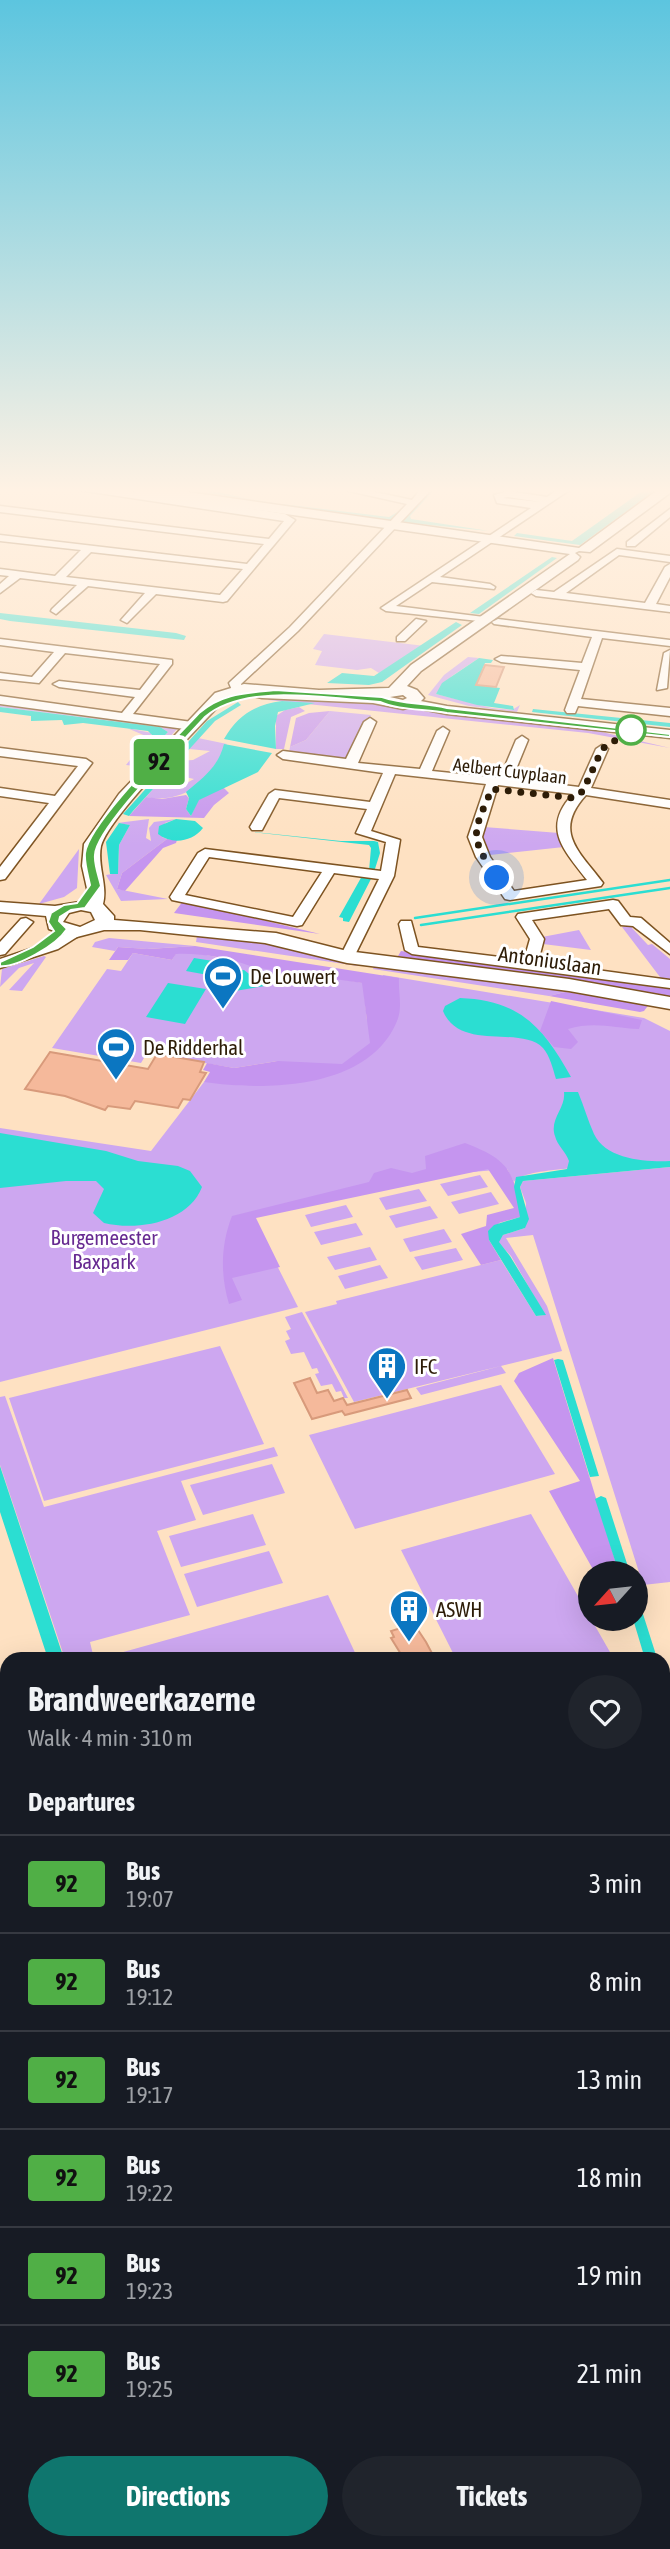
<!DOCTYPE html>
<html lang="en">
<head>
<meta charset="utf-8">
<style>
  body { margin:0; font-family:"Asap Condensed",sans-serif; background:#20242c; color:#f1f3f6; height:100vh; display:flex; flex-direction:column; font-size:26px; white-space:nowrap }
  * { box-sizing:border-box; margin:0 }
  p { font-size:23px; color:#9ea1a6 }
  .icon { flex:none; width:38px; height:38px; fill:none; stroke:currentColor; stroke-width:2; stroke-linecap:round; stroke-linejoin:round }
  .map { position:relative; flex:1; overflow:hidden }
  .side { position:absolute; left:0px; top:1652px; width:670px; height:898px; display:flex; flex-direction:column; background:#171b24; border-radius:21px 21px 0 0; box-shadow:0 7px 28px #0002 }
  .side>* { flex:none }
  .badge { padding:0 14px; border-radius:5px; font-size:24px; line-height:46px }
  .needle { width:46px; rotate:243deg }
  .controls { position:absolute; left:578px; top:1561px; display:grid; gap:14px }
  .controls a { display:grid; place-items:center; width:70px; height:70px; border-radius:50%; background:#171b24; box-shadow:0 7px 28px #0002; font-size:35px }
  .you { position:absolute; width:35px; height:35px; margin:-18px; border:5px solid #fff; border-radius:50%; background:#1a73e8; box-shadow:0 0 0 10px #1a73e833 }
  .map>.badge { position:absolute; translate:-50% -50%; box-shadow:0 0 0 4px #fff }
  h2 { padding:0 28px; font-size:26px; line-height:63px }
  .round { display:grid; place-items:center; flex:none; width:74px; height:74px; border-radius:37px; background:#20242c }
  .summary { display:flex; align-items:center; justify-content:space-between; height:119px; padding:0 28px }
  h1 { font-size:33px; font-weight:700; line-height:52px }
  .cta { display:flex; gap:14px; margin-top:auto; padding:14px 28px }
  .cta a { flex:1; height:80px; border-radius:42px; background:#0f766e; color:#fff; font-size:28px; font-weight:700; line-height:80px; text-align:center }
  .cta a+a { background:#20242c; color:#f1f3f6 }
  ul { padding:0; list-style:none }
  li { display:flex; align-items:center; gap:21px; height:98px; padding:0 28px; border-top:2px solid #363941 }
  li div { flex:1 }
  li b { display:block; font-size:26px }
  li em { font-style:normal }
  li .badge { min-width:77px; font-weight:700; text-align:center }
  .map>svg:first-child { display:block }
  .green { fill:#cda7f0 }
  .forest { fill:#c595ef }
  .water { fill:#2bded2 }
  .lines { fill:none; stroke-linecap:round; stroke-linejoin:round }
  .stream { stroke:#2bded2; stroke-width:2.5 }
  .building { fill:#f5b99b; stroke:#d89a7b; stroke-width:2 }
  .minor-casing { stroke:#7d5321; stroke-width:3 }
  .major-casing { stroke:#7d5321; stroke-width:3 }
  .minor { fill:#fff; fill-rule:evenodd }
  .major { fill:#fff; fill-rule:evenodd }
  .line { fill:#50af46; stroke:#fff; stroke-width:2 }
  .walk { stroke:#2d1c07; stroke-width:7; stroke-dasharray:0 12.6 }
  .stop-dot { fill:#fff; stroke:#50af46; stroke-width:3.5 }
  .labels { text-anchor:middle; dominant-baseline:central; stroke-width:6; stroke-linejoin:round; paint-order:stroke }
  .far-street-label { font-size:18px; fill:#2d1c07; stroke:#fff }
  .street-label { font-size:21px; fill:#2d1c07; stroke:#fff }
  .poi-label { font-size:21px; fill:#2d1c07; stroke:#fff; text-anchor:start }
  .park-label { font-size:21px; fill:#672a91; stroke:#fff }
</style>
</head>
<body>
<div class="map">
<svg width="670" height="2549" viewBox="0 0 670 2549">
  <rect width="100%" height="100%" fill="#fee1c2"/>
  <path class="green" d="M324,634L425,646L379,673L371,668L357,670L315,665L322,651L313,649Z
    M468,657L479,658L452,676L436,694L492,708L512,710L520,705L517,712L469,706L428,695L444,675Z
    M0,704L156,724L177,729L143,767L126,765L148,737L127,728L152,733L135,758L142,759L168,732L160,727L0,707Z
    M330,711L371,715L350,759L289,752L290,747L306,740Z
    M198,738L227,744C222,748 223,752 220,758C207,786 176,804 146,797L154,788L183,785L194,779L168,773L179,761L193,760L210,751L189,749Z
    M149,819L146,838L151,841L149,828L154,822L176,819L165,823L162,837L167,839L122,873L117,889L168,899L121,901L106,875L118,873L119,845L130,825L117,823Z
    M484,827L559,833L564,847L490,855L482,836Z
    M79,849L77,888L64,897L39,904Z
    M633,925L632,928L648,945L652,944L670,959V981H663L622,927Z
    M579,930L591,950L543,944L542,937Z
    M197,936L239,938L363,962L358,966L196,942Z
    M109,938L195,946L147,949L118,947L115,951L92,947L95,942Z
    M178,950L363,983L367,1020L377,1036L383,975L644,1018L670,1031V1166C645,1166 525,1164 514,1182L507,1169L403,1178L253,1218L298,1307L0,1382V1128L151,1151L204,1082L278,1061L234,1068L147,1053L141,1063L52,1048L107,969L121,971L133,953L172,960Z
    M44,956L46,957L22,991L9,990L34,963L19,968L0,987L2,969Z
    M375,965L611,998L565,992L549,996L373,969Z
    M670,1167V1582L643,1585L533,1235L506,1238L547,1306L562,1351L354,1402L305,1312L337,1304L336,1301L501,1260L536,1316L545,1315L511,1256L498,1242L503,1235L525,1228L526,1203L520,1187L523,1181Z
    M480,1175L488,1187L448,1196L440,1184Z
    M419,1189L427,1201L386,1210L379,1198Z
    M491,1192L499,1204L459,1214L451,1202Z
    M346,1205L353,1217L311,1227L305,1215Z
    M430,1206L438,1218L396,1228L389,1216Z
    M356,1223L363,1235L321,1245L314,1232Z
    M444,1229L452,1242L410,1252L403,1239Z
    M370,1247L377,1260L335,1270L327,1257Z
    M456,1248L463,1260L422,1270L414,1257Z
    M380,1265L388,1278L345,1289L338,1276Z
    M302,1312L348,1398H344L341,1391L336,1392L332,1384L321,1386L315,1374L319,1373L317,1368L312,1369L304,1352L291,1354L285,1341L290,1339L286,1331L291,1329L285,1317Z
    M220,1346L264,1444L44,1501L9,1398Z
    M501,1366L506,1373L421,1395L416,1388Z
    M501,1385L555,1474L355,1529L309,1435Z
    M5,1396L44,1507L274,1447L278,1456L181,1481L196,1520L157,1531L190,1615L90,1642L94,1659H65L0,1465V1397Z
    M272,1464L285,1493L203,1515L190,1485Z
    M253,1514L266,1545L181,1567L169,1536Z
    M531,1514L614,1659H456L401,1550Z
    M269,1551L283,1583L197,1607L184,1574Z
    M328,1595L358,1659H110L109,1656Z
    M670,1732V1832L663,1835V1734Z
    M0,2270L7,2304V2376L0,2378Z
    M7,2411V2543H52L53,2549H0V2413Z"/>
  <path class="forest" d="M270,696L376,704L399,709L422,708L602,732L670,748L588,733L278,701L268,700Z
    M299,707L305,711L291,717L284,749H276V716L285,710Z
    M330,711L306,740L290,747L296,718L309,713Z
    M223,787L229,793L214,805L204,818L129,816L146,797L162,799L186,795L189,798L186,809L191,816L198,800Z
    M167,839L177,840L176,843L163,848L125,891L117,889L122,873Z
    M183,901L320,934L174,913Z
    M195,946L399,978C398,992 403,1007 397,1021C369,1090 265,1091 204,1082L210,1072L203,1070L207,1063L234,1068L278,1061L342,1064L370,1043L362,983L253,967C229,958 202,953 176,954L172,960L133,953L128,960H109L118,947L148,949Z
    M401,951L670,988V997L398,956Z
    M565,992L650,1003L644,1011L640,1012L549,996Z
    M551,1001L642,1020L639,1029C614,1028 594,1021 568,1029L578,1042L571,1049L554,1047L540,1031Z
    M465,1143C507,1159 513,1169 522,1213L520,1217L499,1223L489,1240L501,1260L481,1265L461,1234L486,1226L487,1215L514,1208L488,1169L256,1218L280,1267L232,1278L242,1300L229,1304C220,1274 221,1244 232,1216L369,1182L374,1173L391,1168L412,1173L426,1169L425,1156Z
    M553,1358L619,1573H595L549,1491L580,1481L514,1381L519,1373Z"/>
  <path class="water" d="M431,489H435L410,516L411,519L489,531L401,522Z
    M645,489H657L580,545L514,536L517,533L572,541Z
    M209,490L257,501L389,517L406,507L392,521L208,493Z
    M552,557L557,558L479,614L470,613Z
    M0,613L176,633L186,636L184,640L10,621L0,619Z
    M456,622L462,625L382,682L369,685L327,683L342,673L374,676Z
    M479,658L493,660L491,663H485L476,685L500,688L494,703L513,706L514,710L477,705L436,694L442,683Z
    M282,701L315,703L278,712L275,726L276,749L224,739C238,715 254,705 282,701Z
    M238,702L241,705L215,721L133,811L129,816L123,814L207,721Z
    M0,707L160,727L168,732L142,759L135,758L152,735L148,731L83,723L64,725L62,720L31,721V716L0,712Z
    M533,709L670,723V727L532,712Z
    M224,744L272,753L258,772L199,800L191,816L186,809L189,798L186,792C204,777 218,767 224,744Z
    M176,819L195,821L203,828C192,842 172,845 158,834L159,826Z
    M119,823L130,825L119,845L118,874H110L106,842Z
    M226,829L341,841H374L378,842L380,853L374,872L369,871L371,848L369,845Z
    M362,876L372,877L349,922L343,921V918L339,917Z
    M194,958L232,964L223,982L229,980L235,971L244,970L265,986L223,993L219,986L215,985L219,977L186,971Z
    M168,983L206,989L185,1024L146,1017Z
    M460,998C520,1000 544,1028 571,1077L556,1079C553,1069 550,1056 543,1048C521,1025 460,1052 443,1011L445,1006Z
    M564,1092H578C584,1106 588,1121 594,1134C606,1160 647,1162 670,1161V1167L523,1181L520,1187L529,1219L525,1228L503,1235L499,1242L510,1256L546,1315L536,1316L489,1240L488,1231L494,1225L520,1217L514,1187L516,1177L567,1169L569,1161C566,1152 557,1145 555,1136C549,1119 566,1108 564,1092Z
    M0,1133L106,1151L138,1161L178,1166L190,1171L202,1187C188,1223 137,1231 104,1223L93,1213L104,1189L96,1181H66L0,1188Z
    M558,1359L563,1360L599,1476L590,1477L554,1360Z
    M0,1466L64,1659H48L0,1512Z
    M601,1496L606,1498L630,1573H619L595,1499Z
    M635,1589L657,1658L645,1659L633,1619Z"/>
  <g class="lines">
    <path class="stream" d="M415,918L670,880
      M421,925L670,888"/>
  </g>
  <path class="building" d="M485,665L504,667L496,687L476,685Z
    M50,1052L148,1069L157,1054L204,1062L200,1072L206,1073L190,1100L183,1099L178,1108L135,1101L130,1109L108,1106L105,1110L65,1096L25,1089Z
    M310,1378L317,1393L328,1390L334,1401L343,1398L347,1405L407,1390L411,1398L345,1415L342,1411L312,1419L294,1383Z
    M414,1624L426,1642L435,1659H404L391,1638L394,1637L391,1631Z"/>
  <g class="lines">
    <g class="minor-casing">
      <path id="minor" d="M72,489C144,489 214,503 285,514L295,520L227,601L223,602L156,594L127,623L121,620L145,593L88,586L56,614L51,611L52,609L77,585L20,578L0,593V584L9,576L0,575V569L55,576L81,550L0,541V535L247,564L264,544L0,512V506L269,539L284,521ZM91,552L243,569L220,595L66,577Z
        M340,489H361L412,500L421,489H432L298,631L241,684L243,697H235L229,683L231,681L290,627L407,504Z
        M559,489H571L440,577L490,584L495,587L494,589L432,582L396,606L484,617L490,620L488,622L386,611L381,608L531,508L497,503L494,495L508,491L547,497ZM508,497L540,502L503,498Z
        M670,509V517L635,546H627V542Z
        M617,549L670,556V562L619,555L566,593L645,603L665,567L670,564V577L656,604L670,606V612L536,596L531,593L536,590L554,592Z
        M416,619L426,621L405,641H397V637Z
        M498,619L670,640V646L602,638L581,699L670,708V716L578,706L575,713H567L565,710L580,670L501,662L495,659L501,656L582,663L592,637L494,624L492,622Z
        M0,639L172,660V664L133,714L192,722L198,726L192,730L0,704V696L122,713L135,697L59,687L53,684L59,681L140,690L160,664L65,653L39,683L0,679V673L32,677L54,652L0,645Z
        M670,650L667,688L657,690L664,653Z
        M410,699L447,706L670,730V738L447,714L406,706L404,703Z
        M370,718L376,722L358,763L420,769L437,731L443,727L449,731L432,771L500,778L516,740L522,736L528,740L512,779L579,787L596,749L602,745L608,749L591,788L670,800V808L586,795C552,832 580,852 603,883L601,886L510,900L505,899L476,857L468,837L486,784L395,774L371,831L400,840L394,876L354,957L347,961L340,957L379,879L334,873L302,925L297,926L172,900L170,897L198,853L205,849L381,871L386,842L356,833L367,809L279,798L262,830H252L250,827L269,794L275,790L370,802L383,773L283,759L277,755L283,751L346,759L364,722ZM498,785L573,794C541,828 564,850 587,880L514,891L490,857L482,837ZM209,857L322,872L293,917L185,895Z
        M0,748L86,759L92,763L5,879L0,880V867L49,803L0,796V788L55,796L78,766L0,756Z
        M613,900L618,901L630,917L641,918L670,943V954L633,926L621,925L609,909L532,920L544,939L538,962L670,980V988L412,954L405,950L399,924L401,921H411L418,947L524,960L530,939L516,917L518,914Z
        M26,918L33,922L5,954L0,955V942L21,919Z
        M75,928L80,929V935L58,949L0,968V959L48,943Z
        M7,1802V1822L0,1824V1804Z
        M670,2073V2097L663,2098V2074Z
        M663,2116L670,2119V2155L663,2152Z
        M7,2380V2408L0,2411V2383Z
        M670,2396V2424L663,2427V2398Z
        M266,2543H311L309,2549H263Z
        M363,2543H393L394,2549H364Z
        M565,2543H595L597,2549H567Z"/>
    </g>
    <g class="major-casing">
      <path id="major" d="M131,489H167L579,548L659,489H670V493L590,552L579,551L575,553L580,557L578,560L421,671L407,686L417,690L424,698L417,705L403,709L373,703L262,698L245,694L225,699C200,727 109,816 101,846C97,866 108,885 103,904L114,916V920L276,933L347,951L569,979L670,997V1009L569,991L347,963L265,943L140,930H104L73,938L49,929L46,916L0,912V902L55,906L86,901L88,893L82,866L84,844L119,794L215,693L244,684L319,690L389,688L411,665L570,554L137,493ZM403,695L407,698L403,700L390,697ZM81,910L91,912L95,920L80,927L63,922L69,913Z
        M670,1704V1728L663,1731V1707Z
        M7,1938V1966L0,1968V1940Z"/>
    </g>
    <use href="#minor" class="minor"/>
    <use href="#major" class="major"/>
  </g>
  <linearGradient id="sky" x2="0" y2="1"><stop stop-color="#5cc5df"/><stop offset="0.58" stop-color="#fff2e4"/><stop offset="1" stop-color="#fff2e4" stop-opacity="0"/></linearGradient>
  <rect width="670" height="846" fill="url(#sky)"/>
  <path class="line" d="M275,690L382,697C402,704 425,703 447,708L670,734V737L447,713C426,709 397,710 380,702C329,699 246,682 205,717C184,741 96,827 95,855C94,864 99,877 101,886L85,908L71,910L60,917L59,921L67,929C56,946 16,968 0,966V962L33,947L54,931L48,922L51,913L64,905L77,903L90,885C88,875 84,863 85,853C89,822 175,739 199,713C222,693 246,693 275,690Z"/>
  <g class="lines">
    <path class="walk" d="M497,878C469,836 472,834 492,789L573,798L583,791L602,749L631,730"/>
  </g>
  <defs>
    <g id="stadium-pin" transform="scale(2.0125)"><path d="M0 17L-7.5 6A9.5 9.5 0 1 1 7.5 6Z" fill="#0b76c1" stroke="#fff"/><path d="M0-5a6.5 5 0 1 0 0 10a6.5 5 0 1 0 0-10ZM-3.5-1.8h7v3.6h-7Z" fill="#fff"/></g>
    <g id="building-pin" transform="scale(2.0125)"><path d="M0 17L-7.5 6A9.5 9.5 0 1 1 7.5 6Z" fill="#0b76c1" stroke="#fff"/><path d="M-4-6H4V6H1V3H-1V6H-4ZM-2.5-4.3h1.7v1.8h-1.7ZM.8-4.3h1.7v1.8H.8ZM-2.5-1h1.7V.8h-1.7ZM.8-1h1.7V.8H.8Z" fill="#fff"/></g>
  </defs>
  <g fill-rule="evenodd">
    <use href="#stadium-pin" x="223" y="976"/>
    <use href="#stadium-pin" x="116" y="1047"/>
    <use href="#building-pin" x="387" y="1366"/>
    <use href="#building-pin" x="409" y="1609"/>
  </g>
  <circle class="stop-dot" cx="631" cy="730" r="14"/>
  <g class="labels">
    <g class="far-street-label">
      <text transform="translate(510 771) rotate(7)">Aelbert Cuyplaan</text>
    </g>
    <g class="street-label">
      <text transform="translate(550 960) rotate(8)">Antoniuslaan</text>
    </g>
    <g class="poi-label">
      <text x="250" y="976">De Louwert</text>
      <text x="143" y="1047">De Ridderhal</text>
      <text x="414" y="1366">IFC</text>
      <text x="436" y="1609">ASWH</text>
    </g>
    <g class="park-label">
      <text x="104" y="1237">Burgemeester<tspan x="104" dy="24">Baxpark</tspan></text>
    </g>
  </g>
</svg>
<div class="controls">
<a><svg class="needle" viewBox="-14 -14 28 28"><path d="M0-13l5 13h-10z" fill="#e53935"/><path d="M0 13l5-13h-10z" fill="#9ea1a6"/></svg></a>
</div>
<div class="you" style="left:497px;top:878px"></div>
<b class="badge" style="left:159px;top:762px;background:#50af46;color:#111">92</b>
<section class="side">
<div class="summary"><div><h1>Brandweerkazerne</h1><p>Walk · 4 min · 310 m</p></div><a class="round"><svg class="icon" aria-label="heart" viewBox="0 0 24 24"><path d="M12 20l-8-8c-3-5 5-10 8-4 3-6 11-1 8 4z"/></svg></a></div>
<h2>Departures</h2>
<ul>
<li><span class="badge" style="background:#50af46;color:#111">92</span><div><b>Bus</b><p>19:07</p></div><em>3 min</em></li>
<li><span class="badge" style="background:#50af46;color:#111">92</span><div><b>Bus</b><p>19:12</p></div><em>8 min</em></li>
<li><span class="badge" style="background:#50af46;color:#111">92</span><div><b>Bus</b><p>19:17</p></div><em>13 min</em></li>
<li><span class="badge" style="background:#50af46;color:#111">92</span><div><b>Bus</b><p>19:22</p></div><em>18 min</em></li>
<li><span class="badge" style="background:#50af46;color:#111">92</span><div><b>Bus</b><p>19:23</p></div><em>19 min</em></li>
<li><span class="badge" style="background:#50af46;color:#111">92</span><div><b>Bus</b><p>19:25</p></div><em>21 min</em></li>
</ul>
<div class="cta"><a>Directions</a><a>Tickets</a></div>
</section>
</div>
</body>
</html>
